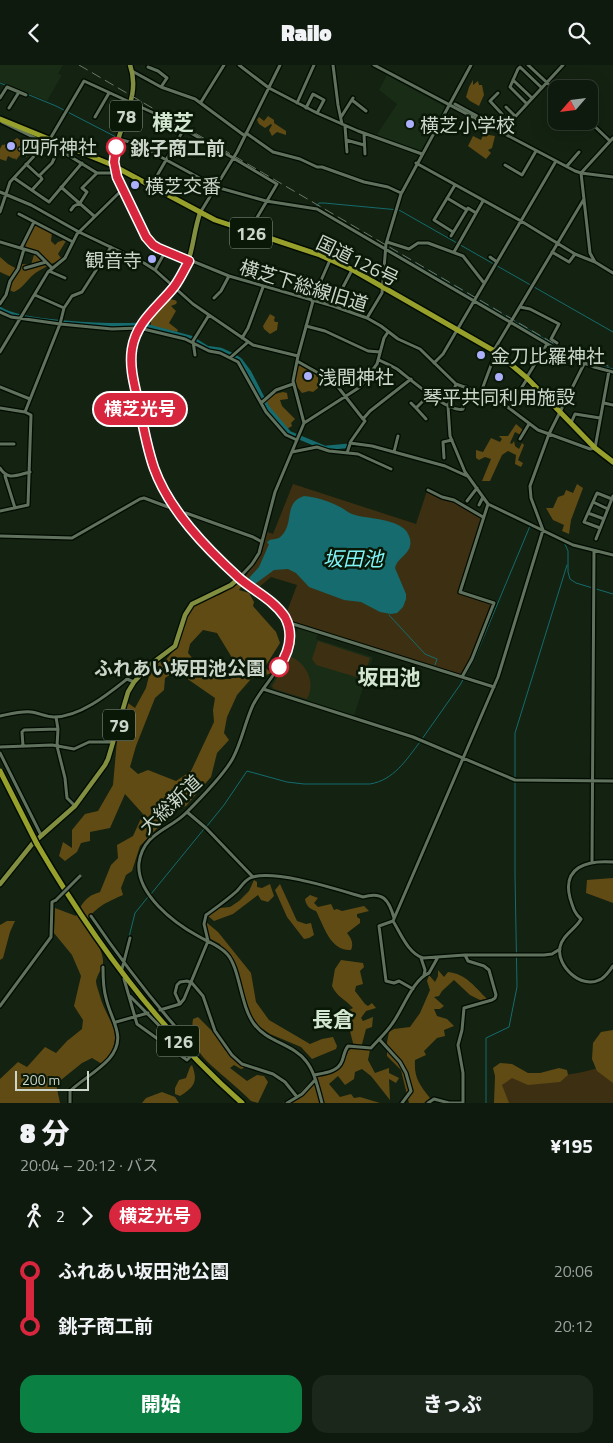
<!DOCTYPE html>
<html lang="ja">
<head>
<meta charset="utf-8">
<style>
  body { margin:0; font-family:"Titillium Web","Noto Sans JP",sans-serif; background:#1c271b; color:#f1f3f6; height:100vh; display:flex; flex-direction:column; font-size:19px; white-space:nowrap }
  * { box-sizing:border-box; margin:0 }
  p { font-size:16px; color:#9ba19d }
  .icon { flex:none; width:28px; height:28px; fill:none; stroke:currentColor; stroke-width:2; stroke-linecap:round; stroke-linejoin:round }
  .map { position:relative; height:1038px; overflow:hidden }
  .details { display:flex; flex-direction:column; background:#0e1a0d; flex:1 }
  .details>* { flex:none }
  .badge { padding:0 10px; border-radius:16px; font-size:18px; line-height:32px }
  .needle { width:32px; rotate:242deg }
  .fabs { position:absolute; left:548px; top:15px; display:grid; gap:10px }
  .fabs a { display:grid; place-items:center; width:50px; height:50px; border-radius:10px; background:#0e1a0d; box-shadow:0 5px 20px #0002,0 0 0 1px #2e382e; font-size:25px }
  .scale { position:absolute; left:15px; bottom:12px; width:74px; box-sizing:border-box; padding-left:5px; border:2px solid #cbd5c9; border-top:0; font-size:14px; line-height:18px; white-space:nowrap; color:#cbd5c9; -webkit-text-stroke:4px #0a1808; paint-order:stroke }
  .map>.badge { position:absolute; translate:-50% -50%; box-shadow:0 0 0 2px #fff }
  .legs { display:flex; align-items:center; gap:8px; height:55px; padding:0 20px; font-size:16px }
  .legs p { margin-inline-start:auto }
  .head { display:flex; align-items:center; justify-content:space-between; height:85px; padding:0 20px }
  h1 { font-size:28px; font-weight:800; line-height:38px }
  .cta { display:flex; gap:10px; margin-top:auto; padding:10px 20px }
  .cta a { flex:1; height:58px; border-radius:15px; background:#0b8043; color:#fff; font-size:20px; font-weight:800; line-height:58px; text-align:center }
  .cta a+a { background:#1c271b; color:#f1f3f6 }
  ul { padding:0 20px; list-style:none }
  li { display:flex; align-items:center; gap:18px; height:55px; font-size:19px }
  li i { display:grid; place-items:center; width:8px; height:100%; margin:0 6px; background:currentColor }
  li i::after { content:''; width:12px; height:12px; margin:-6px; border:4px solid; border-radius:50%; background:#0e1a0d }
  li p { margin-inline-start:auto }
  li:first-child i { background:linear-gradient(#0000 50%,currentColor 0) }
  li:last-child i { background:linear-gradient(currentColor 50%,#0000 0) }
  header { display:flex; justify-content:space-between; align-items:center; height:65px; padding:0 20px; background:#0e1a0d; font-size:22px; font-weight:800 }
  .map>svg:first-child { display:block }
  .built { fill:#182c16 }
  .green { fill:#3d3012 }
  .forest { fill:#614b15; fill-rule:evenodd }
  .water { fill:#156b6d }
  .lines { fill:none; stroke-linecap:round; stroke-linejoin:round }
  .stream { stroke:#156b6d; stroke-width:1 }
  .river { stroke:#156b6d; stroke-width:4.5 }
  .minor-casing { stroke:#010b01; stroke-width:5.5 }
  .major-casing { stroke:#010b01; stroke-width:7 }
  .highway-casing { stroke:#010b01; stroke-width:8 }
  .minor { stroke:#60725d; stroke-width:3 }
  .major { stroke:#828e40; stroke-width:4.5 }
  .highway { stroke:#98a02c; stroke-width:5 }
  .rail { stroke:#6b7869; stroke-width:1; stroke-dasharray:10 5; stroke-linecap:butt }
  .minor-bridge-casing { stroke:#010b01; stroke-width:5.5; stroke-linecap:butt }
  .highway-bridge-casing { stroke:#010b01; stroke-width:8; stroke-linecap:butt }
  .minor-bridge { stroke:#60725d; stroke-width:3 }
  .highway-bridge { stroke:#98a02c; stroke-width:5 }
  .line-1-casing { stroke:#fff; stroke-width:11 }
  .line-1 { stroke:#d7263d; stroke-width:8 }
  .poi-dot { fill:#acaffb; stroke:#0a1808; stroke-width:2 }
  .stop-1-dot { fill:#fff; stroke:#d7263d; stroke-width:2.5 }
  .labels { text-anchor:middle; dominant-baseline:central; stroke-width:5; stroke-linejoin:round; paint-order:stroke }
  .shield { fill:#0a1808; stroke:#919c8f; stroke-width:1 }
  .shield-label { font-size:18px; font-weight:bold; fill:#cbd5c9 }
  .poi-label { font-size:19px; fill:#cbd5c9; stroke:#0a1808; text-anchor:start }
  .stop-label { font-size:19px; font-weight:bold; fill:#cbd5c9; stroke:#0a1808; text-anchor:start }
  .street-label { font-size:19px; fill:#cbd5c9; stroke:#0a1808 }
  .water-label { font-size:20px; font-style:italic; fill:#80f5f8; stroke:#0a1808 }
  .quarter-label { font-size:21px; font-weight:bold; fill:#d3e7d0; stroke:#0a1808 }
</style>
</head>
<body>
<header><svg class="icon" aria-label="back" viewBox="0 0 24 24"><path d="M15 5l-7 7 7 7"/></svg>Railo<svg class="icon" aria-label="search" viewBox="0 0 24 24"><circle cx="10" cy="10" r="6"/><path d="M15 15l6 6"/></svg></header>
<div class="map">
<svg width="613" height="1038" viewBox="0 0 613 1038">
  <rect width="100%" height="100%" fill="#132211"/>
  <path class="built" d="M0,0H63L58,9L62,10L47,36L0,17Z
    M387,10L444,41V47L420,87L376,71L397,39L379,25Z
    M298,562L318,569L316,574L373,592L354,651L272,625L270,619L289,591Z"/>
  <path class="green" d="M293,419L416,459L427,426L442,434L453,436L481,452L482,454L459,528L493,539L471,595L462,610L290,556L286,549L297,520L271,512L258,523L247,515L246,511L262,487L267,467L273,469Z
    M318,576L370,593L363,614L316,600L312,594Z
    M290,591C307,599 316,617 307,634L274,624L272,621Z
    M598,1003L613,1011V1038H503L501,1028L504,1009C538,1012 565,1013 598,1003Z"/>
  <path class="forest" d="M473,15V20L478,16L479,20H482L484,30L479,41L470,36L466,32L469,22Z
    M268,51L274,55V58L286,66V70L277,67L272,71L269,65L272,60L271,59L265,63L259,59L257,55L259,52L264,56Z
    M480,60L488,64L480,62V64L489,67V70L495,71L492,83L488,85L491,88L486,94L468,81L473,71L481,75L483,70L478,63Z
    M17,73L21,76L24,74L27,79L33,81L34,86L29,87L30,90L26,92L20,90L16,95L15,93L14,94L8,91L6,96L0,94V84L2,80L8,79Z
    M34,159L52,167L51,176L55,180L58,177L64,175L66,176L58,189L61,193C52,200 41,203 33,210C26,216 23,223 14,227L7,224L11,212L0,207V192L8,199L17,204L22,199L31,200L35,186L25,184L26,174Z
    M167,234L175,235L177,237L176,239L171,241L176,246L169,258L178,265L177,267L151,261V255Z
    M270,249L275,252L274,255L275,257H278L277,265L270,269L264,264L263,261Z
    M298,298L318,310V323L313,327L309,326L302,328C291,314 294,316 298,298Z
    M283,327L287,328L288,334L280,335L282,341L295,354L291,358L292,361L287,364L265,337L275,329Z
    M516,359L523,365L521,370L515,367L510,378L512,379L514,376L515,381L519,384L522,378L524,380L518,395L523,398L521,402L515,399L516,390L508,386L502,390L490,416H482L491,394L485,392L479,395L476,393V385L483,387L491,373L500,377L502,374L499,371H508Z
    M577,419L583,423L571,455L569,469L562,466L564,460L553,455L546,443H553L558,432L564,430L566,425L573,428Z
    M239,518L243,519L239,525L249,528L254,537L253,541L276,567L280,578L265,602L271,608L264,611L251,614L237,630L227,652L224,668L229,675L217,688L211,712L186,741L174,746L140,781L132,806L126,810L121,823L123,830C107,837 93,843 84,860C91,870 104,884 103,898C102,904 97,910 96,916C96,920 98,924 99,928C107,959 129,969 102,999L92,993L82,998L56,1019L60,1038H0V1014L18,997L27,1002L45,982L56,988L67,976L82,964L83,955L74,941L81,911L72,890L54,868L55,843L76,851C82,838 86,831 100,827L111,800L118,793L117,780L133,771L143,749L125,729L110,763L90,767V776L81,778L77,787L65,796L59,791L63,777L72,783V765L85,749L98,746L113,720L117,675L128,638L135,643L146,623L151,603L160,596L163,598L176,583L186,551L194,540L221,529ZM203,565L217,568L234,596L236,603L231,614H219L199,601L188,588L190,579ZM176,606L215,633L213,645L214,657L191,706L176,716L148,705L138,709L130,702L136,681L155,633L164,625L165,613Z
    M613,813V838L586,828L587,815Z
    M254,815L257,817V822L262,823L270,819L274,831L268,837L261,835L258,830L233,849L214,856L208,851L220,843L230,842L239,836L249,826Z
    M280,819L297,856L306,859L311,858L314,870L309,873L304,874L287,852L275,825Z
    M310,830L318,833L314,838L318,842L331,839L334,845L337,844L342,846L364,841L369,846L357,849V852L360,854V858L347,868C351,873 354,878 351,885C330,886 324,861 316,846C310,844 306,841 305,834Z
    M7,856H15L10,867L3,893L0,895V860Z
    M206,857L218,867L251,908L256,937L269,955L310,979L322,974L333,972L337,981L336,984L312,994L301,982L270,969L260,962L250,949L241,919L220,879L209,873Z
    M341,895L363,898L364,902L360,906L363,919L356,921L355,926L365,939L368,941L372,938L376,943L366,946L361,953L363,956L373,952L372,962L366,964L361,983L370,985L368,995L375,1008L389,1003V1008L399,1013L396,1018L389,1014L390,1035L371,1011L362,1004L355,1007L354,1014L345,1020L338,1011L329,1019L340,1032L351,1029L354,1033L360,1032L380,1038H283C287,1035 293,1033 297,1030C307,1021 316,1007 331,1009L342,1000L348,986L354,982L349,962L337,951L338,947L343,944L349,945L353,943C345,934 337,932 332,921L335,904Z
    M438,905L444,912L448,907C466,909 474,921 487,934L480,935L470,930L454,915L442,926L439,931L434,932L444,941L440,944H434L437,951L447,954L454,961L444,965L445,971L437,973L424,986L426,990L415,995C414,1013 419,1019 430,1033L424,1038H409L401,1005L387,991V977L389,967L394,964L410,962L420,948L430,925L427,916L429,910L435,917L438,911Z
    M198,952L215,969L225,985L235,989L244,1003L241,1004L234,1000L230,1003L247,1016L257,1010L264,1011L268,1017L258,1038L251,1036C244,1029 236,1022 228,1015C208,997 188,985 193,954Z
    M613,965V1018L597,1006L592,994L593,978L601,967Z
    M500,998L512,999L528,1008H540L559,1003L567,1005L568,1010L560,1017L528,1020L512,1013L502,1020L509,1038H494L495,1011L493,1003Z
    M192,1000C198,1016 195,1022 180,1031L175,1029V1023L179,1015L186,1013L190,1002Z
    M162,1027L175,1032L179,1038H142L146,1033Z"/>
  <path class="water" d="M304,431C315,432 329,436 338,441C343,443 347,447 352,449C367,455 406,452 410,474C413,489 398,491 395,503L406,529V534L403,542L397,548L391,549L380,547L361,537L344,535L309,522L296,508L288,504L274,505L255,519L249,513L259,502L269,479L267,478C269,473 274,475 279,473C296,460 282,438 304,431Z"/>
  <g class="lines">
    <path class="stream" d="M0,18L56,41L116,72
      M120,73L133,76
      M183,102L215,119
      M219,121L246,129
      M253,131L266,134
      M274,136L317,142
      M316,142L319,138H324L399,145L613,267
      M327,148L352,163
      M377,177L384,181
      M388,183L579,294
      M590,298L613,304
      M564,477L568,486V507L570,514L576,518L613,529
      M389,550L425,589L437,594L435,600
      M422,674L460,620L474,595L530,461
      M207,761L224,740L247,706L287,717L304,719H370C394,715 406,695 420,677
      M151,829L204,764
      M129,872L135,848L148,832
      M486,1038V973L509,962L517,922L515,810V668L567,500"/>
    <path class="river" d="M0,244C20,258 109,261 136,260
      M146,261L191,273L207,283L221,285L234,291L240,295L249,307L267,342L289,368L325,383L346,381"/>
    <g class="minor-casing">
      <path id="minor" d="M239,0L269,23L317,48L358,66L422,89
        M333,0L338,40L342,59
        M374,0L575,106L581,108L613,112
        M528,0L556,26
        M148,2L158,6L167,13L161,22
        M132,6L161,22L195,34L245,71
        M513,15L532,33
        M0,33L7,22L26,30
        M352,35L366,46
        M201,37L224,0
        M297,38L314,0
        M455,39L503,65
        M527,39L510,22L518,4L520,2L542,23
        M506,42L515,51
        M9,43L19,27
        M306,43L313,29L324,35L317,48
        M95,52L109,28
        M341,52L353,33
        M3,55L2,57L58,84L97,108H116
        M589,56L610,76
        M345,61L347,87
        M497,61L498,55L502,49L490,36L498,28
        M501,67L563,0
        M246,68L273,87L300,94L317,102H322L364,117L388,122L401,128
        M364,69L365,89
        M118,74L137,79L216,122L266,136L317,144L568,291L594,302L613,307
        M346,75L364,80
        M20,84L43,78
        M416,98L521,156L575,189L595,197
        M26,99L39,111L52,98L59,83
        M505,100L522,110L536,86
        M115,101C118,121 138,166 153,180L229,211L333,241L367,253L381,261L398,274L420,284L456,319L497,334L538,365L590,384L595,383L609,306
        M567,101L579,87
        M581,108L590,188L595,197L613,208
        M581,108L613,73
        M14,113L49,137L82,98
        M151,121L184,64
        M61,122L94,151
        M32,125L42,114L40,111
        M0,127L31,140L79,167L144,198L155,205L193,239L253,280L298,291
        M447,133L467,145
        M71,145L74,141L80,138L87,127L82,123L97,108
        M0,147L10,117L50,74L84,16L169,55L277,119L249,166
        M200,148L237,87L280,0
        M19,149L73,177
        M453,167L434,155L455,120
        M451,171L468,143L476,148
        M0,177L37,188L52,203
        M387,177L409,184L418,178H428L463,191L484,218
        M21,183L34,157
        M454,187L483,136
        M552,187L569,197L575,189
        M490,192L497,197
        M25,203L46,197
        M155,205L165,187
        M49,206L65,213
        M35,230L64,243
        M214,233L221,226L229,211
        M312,236L330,195
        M0,239L6,230L10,216L18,204L24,184
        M333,241L352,205
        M520,242L530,244L559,259L551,274L557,278
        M0,247L11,252L60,259L112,264L139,263L185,274L209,286L220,288L238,297L266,347L286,370L297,375
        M367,253L382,228L386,179L401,129L471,0
        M306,261L325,266L368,286L380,287
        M242,273L248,263L263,222
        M494,285L584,134
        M0,287L48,207L65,193L77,169L122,125
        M195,290L193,276L209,250
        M231,292L248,277
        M379,295C385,298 391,300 397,304C409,313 449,349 463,344L466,322
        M297,296L320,309L338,322L363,354
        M434,298L443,289L556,96
        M355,310L364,317
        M527,312L547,279
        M456,319L448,341L450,371L465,407L488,439L573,480L613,490
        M0,322L30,334
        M481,327L496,287
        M261,338L276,325L293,319
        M411,338L416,343
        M604,338L613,340
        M0,343L25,347L31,350L28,440L0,446
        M509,343L527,314
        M25,347L60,259L64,243L72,231L82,227L111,182
        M426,354L416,343L430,329
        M304,358L293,316L298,291L313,236
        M571,358L575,349L600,353
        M520,374L529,359
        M350,378L372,381L394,387L445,401L467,411
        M0,379H14
        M292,387L317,382L329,386L358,389L391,404
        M394,387L398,371
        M347,388L351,376L365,356L363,354L370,346L411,314
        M444,393L443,377L452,375
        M0,403C8,416 17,410 30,407
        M5,411L15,443
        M428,425L442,432L454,435L483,452
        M467,436L477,423
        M593,437L608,444
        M479,440L483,432
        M588,448L604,454
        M179,449L186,448L253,472L262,477
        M600,463L584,457L597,428L612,434
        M0,471L72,473L140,434L144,433L168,442L173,441
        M596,474L613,431
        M288,560L293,559L494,622
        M462,612L472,594L494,538L460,527L488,439
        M263,624L413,672L515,715L613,716
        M0,651C10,649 21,646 31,647C39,648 46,652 54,652C80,652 108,629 127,614L134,617
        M56,652L58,664L57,681L65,713L67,733L75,741
        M23,681L22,667L24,665L58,664
        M0,682L52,680L74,684L89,677H113
        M0,688L41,770
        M187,747L206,763L253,812
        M592,796L594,486
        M613,797C587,795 562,802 570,833C573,842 574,848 581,854C575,865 563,869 560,882C556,901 581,924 599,915C605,913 609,906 613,901
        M91,851C123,898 157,942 195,984
        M393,856C401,869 408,888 423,893L465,890H544L552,889L560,884
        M421,893L425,905L424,910
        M122,904L130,873
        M124,914L137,959L187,995
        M413,924L399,916L394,918L386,916L379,861L393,856L498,612L543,465L531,433L530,421L549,369L584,299
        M130,931L190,992L187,995
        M180,939L175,928L177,920L180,917L187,916L192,918L203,931L215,966L232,990L242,999L273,1009L285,1017L297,1032
        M0,941L51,872L52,837L56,835
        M160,945L180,939L184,934L208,876L204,859L206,850C217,842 227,835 237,826C241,822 244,816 250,813C272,803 339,825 363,832C383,826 389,835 394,853
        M116,957L148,948
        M379,974L400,997L406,1008L411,1026L402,1038
        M314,1010C324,1008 338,1007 342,996C344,991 344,986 348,981L371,983C378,975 386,968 392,959C402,946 413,914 429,908L438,892
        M70,1038V1026C82,1015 98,1006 109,994C128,972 111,956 106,933C103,923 103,912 103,902
        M287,1038L302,1029L315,1015
        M322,1038C318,1024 315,1007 306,996C293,979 267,977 254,959C240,940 240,903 227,889C219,880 208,877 198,871C174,858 136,829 139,798C143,768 169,765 186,748C199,735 225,708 233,693C242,676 245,657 253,640C266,614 297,592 288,560C282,539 256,525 239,513L252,499L259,488L275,427L304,358L360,322L377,299L384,273L388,267
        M428,1038L434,1034L449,1038H463
        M463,1038V1008L458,980L462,965L464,943L492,935L495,933L496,930L489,905L484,901L468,896L465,890"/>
    </g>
    <g class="major-casing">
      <path id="major" d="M115,101C112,66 143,36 130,0
        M0,819L33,778L75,741L105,700L108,694L128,627L134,617L151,599L175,581L185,550L192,539L231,520L239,513C217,490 190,468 173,440C152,409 145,373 138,337C134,315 128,294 135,273C144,248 167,235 180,213C194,191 192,171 200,148"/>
    </g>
    <g class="highway-casing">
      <path id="highway" d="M0,54L110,99L215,155L320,190L353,205L496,287L527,313L595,383L613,397
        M37,779C93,875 159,965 242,1038"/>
    </g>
    <use href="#minor" class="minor"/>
    <use href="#major" class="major"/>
    <use href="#highway" class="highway"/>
    <path class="rail" d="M79,0L570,288L595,298L613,302"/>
    <g class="minor-bridge-casing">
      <path id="minor-bridge" d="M56,835L80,811"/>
    </g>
    <g class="highway-bridge-casing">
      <path id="highway-bridge" d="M0,706L37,779"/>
    </g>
    <use href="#minor-bridge" class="minor-bridge"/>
    <use href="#highway-bridge" class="highway-bridge"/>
  </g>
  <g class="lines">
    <g class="line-1-casing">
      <path id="line-1" d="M116,82L114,97L117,112L146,172L153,180L158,183L189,196C184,205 180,214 174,222C158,242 136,257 132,284C129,303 135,322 139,340C143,361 147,383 154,403C169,445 206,483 239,513C254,526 274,535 285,552C294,569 289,587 279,602"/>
    </g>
    <use href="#line-1" class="line-1"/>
  </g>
  <g class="poi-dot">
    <circle cx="410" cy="59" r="5"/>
    <circle cx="11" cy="81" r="5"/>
    <circle cx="135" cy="120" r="5"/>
    <circle cx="152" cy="194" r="5"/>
    <circle cx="481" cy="290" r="5"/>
    <circle cx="308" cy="311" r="5"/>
    <circle cx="499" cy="312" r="5"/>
  </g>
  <g class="stop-1-dot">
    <circle cx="116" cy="82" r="9"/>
    <circle cx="279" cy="602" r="9"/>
  </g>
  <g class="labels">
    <g class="shield">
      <rect x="110" y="35.5" width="32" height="31" rx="4"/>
      <rect x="230" y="152.5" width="42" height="31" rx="4"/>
      <rect x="103" y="644.5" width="32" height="31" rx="4"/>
      <rect x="157" y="960.5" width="42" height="31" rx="4"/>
    </g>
    <g class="shield-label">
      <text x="126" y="51">78</text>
      <text x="251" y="168">126</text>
      <text x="119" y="660">79</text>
      <text x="178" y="976">126</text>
    </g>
    <g class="poi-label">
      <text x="420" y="59">横芝小学校</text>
      <text x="21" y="81">四所神社</text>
      <text x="145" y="120">横芝交番</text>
      <text x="142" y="194" text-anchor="end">観音寺</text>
      <text x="491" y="290">金刀比羅神社</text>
      <text x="318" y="311">浅間神社</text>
      <text x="499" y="331" text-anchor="middle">琴平共同利用施設</text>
    </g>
    <g class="stop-label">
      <text x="130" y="82">銚子商工前</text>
      <text x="265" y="602" text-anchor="end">ふれあい坂田池公園</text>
    </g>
    <g class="street-label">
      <text transform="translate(358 195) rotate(26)">国道126号</text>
      <text transform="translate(304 220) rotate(17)">横芝下総線旧道</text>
      <text transform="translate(170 739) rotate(-43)">大総新道</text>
    </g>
    <g class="water-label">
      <text x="353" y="493">坂田池</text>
    </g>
    <g class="quarter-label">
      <text x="173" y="57">横芝</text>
      <text x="389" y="612">坂田池</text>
      <text x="333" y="954">長倉</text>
    </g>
  </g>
</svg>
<div class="fabs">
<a><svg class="needle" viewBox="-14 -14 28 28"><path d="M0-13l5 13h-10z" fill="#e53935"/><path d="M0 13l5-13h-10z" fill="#9ba19d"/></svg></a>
</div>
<div class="scale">200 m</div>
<b class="badge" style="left:140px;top:344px;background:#d7263d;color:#fff">横芝光号</b>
</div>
<section class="details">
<div class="head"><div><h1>8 分</h1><p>20:04 – 20:12 · バス</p></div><b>¥195</b></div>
<div class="legs"><svg class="icon" aria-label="walk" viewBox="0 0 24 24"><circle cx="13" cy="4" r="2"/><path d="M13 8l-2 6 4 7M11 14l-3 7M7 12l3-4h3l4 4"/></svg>2<svg class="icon" aria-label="forward" viewBox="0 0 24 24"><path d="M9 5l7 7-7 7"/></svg><b class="badge" style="background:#d7263d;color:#fff">横芝光号</b></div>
<ul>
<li><i style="color:#d7263d"></i><b>ふれあい坂田池公園</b><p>20:06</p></li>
<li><i style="color:#d7263d"></i><b>銚子商工前</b><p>20:12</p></li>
</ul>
<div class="cta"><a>開始</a><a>きっぷ</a></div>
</section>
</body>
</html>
